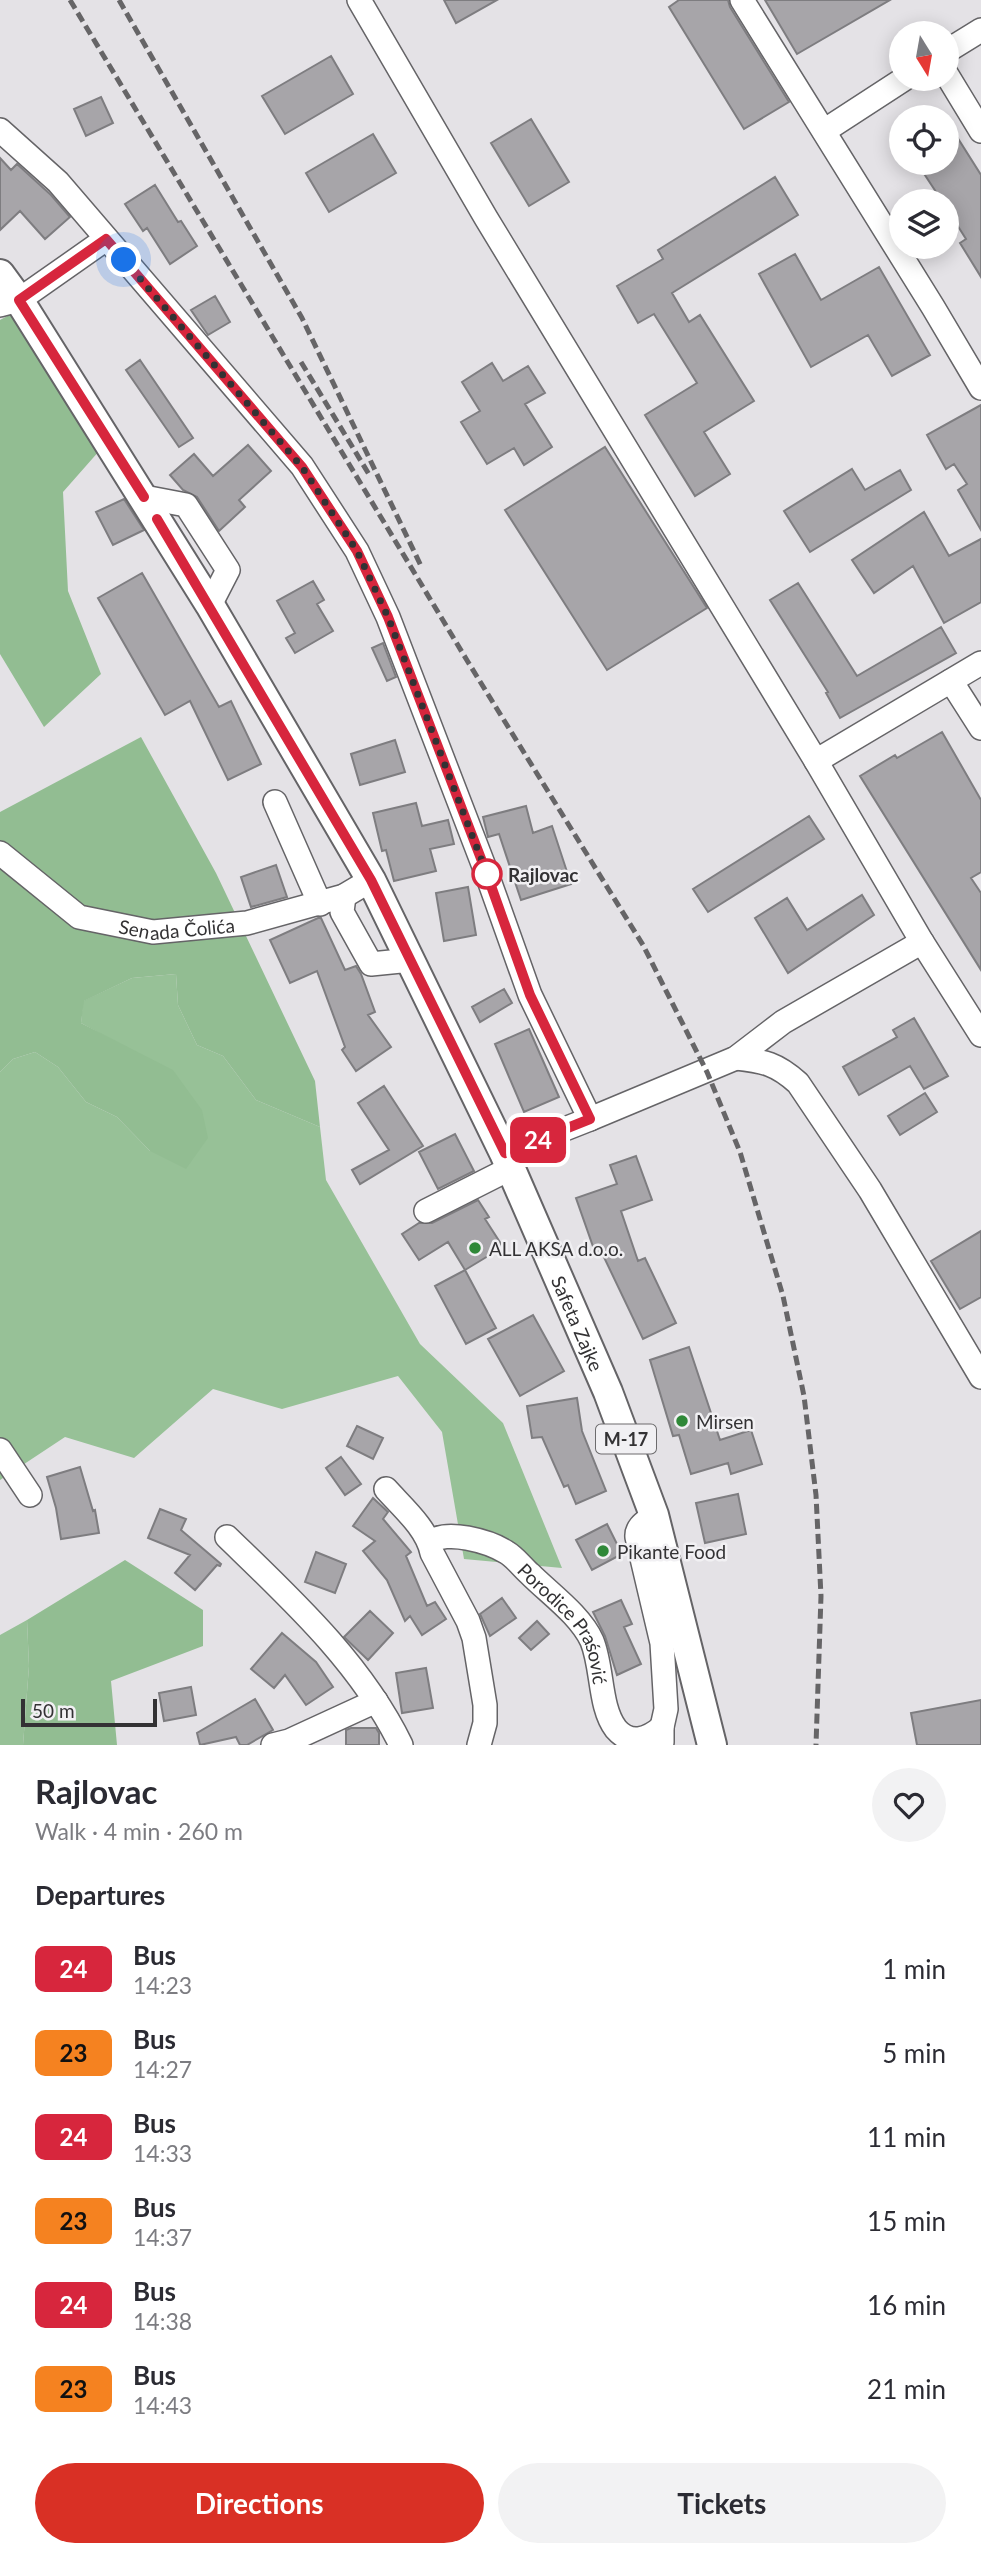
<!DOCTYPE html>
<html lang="en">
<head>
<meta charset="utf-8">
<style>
  body { margin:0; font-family:Lato,sans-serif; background:#f2f2f3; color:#2b2b33; height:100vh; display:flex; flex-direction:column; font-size:26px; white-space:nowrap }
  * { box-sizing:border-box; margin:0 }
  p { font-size:23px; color:#7c7c81 }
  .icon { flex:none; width:38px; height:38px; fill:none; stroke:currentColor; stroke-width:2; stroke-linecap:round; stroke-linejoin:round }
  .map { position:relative; height:1745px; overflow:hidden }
  .panel { display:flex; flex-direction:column; background:#fff; flex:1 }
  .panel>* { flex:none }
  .badge { padding:0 14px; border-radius:10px; font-size:24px; line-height:46px }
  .needle { width:46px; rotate:169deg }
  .tools { position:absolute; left:889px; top:21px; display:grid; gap:14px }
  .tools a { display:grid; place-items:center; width:70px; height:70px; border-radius:50%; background:#fff; box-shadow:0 4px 18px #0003; font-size:35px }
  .scale { position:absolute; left:21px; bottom:18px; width:136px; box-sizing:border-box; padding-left:7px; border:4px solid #333234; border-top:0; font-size:19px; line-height:24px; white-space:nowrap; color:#333234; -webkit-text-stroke:5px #f1f0f3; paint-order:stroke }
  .you { position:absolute; width:35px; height:35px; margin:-18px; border:5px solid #fff; border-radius:50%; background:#1a73e8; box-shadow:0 0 0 10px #1a73e833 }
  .map>.badge { position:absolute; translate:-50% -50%; box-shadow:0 0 0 4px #fff }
  h2 { padding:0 35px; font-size:26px; line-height:63px }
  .round { display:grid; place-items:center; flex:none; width:74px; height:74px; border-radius:37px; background:#f2f2f3 }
  .summary { display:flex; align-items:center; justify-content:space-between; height:119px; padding:0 35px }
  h1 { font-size:33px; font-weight:700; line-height:52px }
  .cta { display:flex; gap:14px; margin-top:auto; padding:14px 35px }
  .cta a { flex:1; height:80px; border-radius:42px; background:#d93025; color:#fff; font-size:28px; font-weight:700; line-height:80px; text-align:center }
  .cta a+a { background:#f2f2f3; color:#2b2b33 }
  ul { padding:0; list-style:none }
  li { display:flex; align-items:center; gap:21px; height:84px; padding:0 35px }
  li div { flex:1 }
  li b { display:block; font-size:26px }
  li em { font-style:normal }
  li .badge { min-width:77px; font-weight:700; text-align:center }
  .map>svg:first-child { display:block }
  .green { fill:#97c197 }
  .forest { fill:#92bd92 }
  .building { fill:#a7a5a9; stroke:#7e7d80; stroke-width:2 }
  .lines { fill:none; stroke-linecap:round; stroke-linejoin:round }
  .minor-casing { stroke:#656467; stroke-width:26 }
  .major-casing { stroke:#656467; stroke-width:32 }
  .minor { stroke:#fff; stroke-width:23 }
  .major { stroke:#fff; stroke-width:28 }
  .rail { stroke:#666567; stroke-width:5; stroke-dasharray:10 5; stroke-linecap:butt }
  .line-casing { stroke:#fff; stroke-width:16 }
  .line { stroke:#d7263d; stroke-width:10 }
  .walk { stroke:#333234; stroke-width:7; stroke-dasharray:0 12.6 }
  .stop-dot { fill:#fff; stroke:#d7263d; stroke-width:3.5 }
  .poi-dot { fill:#2f8838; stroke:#f1f0f3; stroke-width:2.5 }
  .labels { text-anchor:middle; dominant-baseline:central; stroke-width:5; stroke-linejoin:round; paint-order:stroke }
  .shield { fill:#f1f0f3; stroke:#6c6b6d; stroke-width:2 }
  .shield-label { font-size:18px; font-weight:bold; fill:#333234 }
  .stop-label { font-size:19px; font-weight:bold; fill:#333234; stroke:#f1f0f3; text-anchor:start }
  .street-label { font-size:19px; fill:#333234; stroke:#f1f0f3 }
  .poi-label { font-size:19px; fill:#333234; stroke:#f1f0f3; text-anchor:start }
</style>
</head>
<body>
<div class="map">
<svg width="981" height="1745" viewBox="0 0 981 1745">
  <rect width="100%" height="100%" fill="#e4e2e6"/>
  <path class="green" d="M176,974L178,1005L197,1045L223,1056L256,1100L320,1127L326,1180L420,1344L503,1423L562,1568L464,1559L442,1432L398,1376L282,1409L213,1389L134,1458L65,1437L0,1480V1072L13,1059L35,1052L58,1067L86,1102L117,1117L150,1151L123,1046L81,1023L83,1001L132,978Z
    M27,1620L29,1666L23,1745H0V1635Z"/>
  <path class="forest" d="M11,314L100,450L63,492L68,591L101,674L44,727L0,654V320Z
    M141,737L216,873L315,1081L320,1127L256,1100L223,1056L197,1045L178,1005L176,974L132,978L84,1001L81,1023L173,1070L202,1110L208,1138L186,1169L150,1151L117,1117L86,1102L58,1067L35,1052L13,1059L0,1072V812Z
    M125,1560L203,1610V1646L111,1681L117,1745H23L29,1666L27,1620Z"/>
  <path class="building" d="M444,0H497L456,23Z
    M679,0H728L730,7L789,102L744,129L669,7Z
    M765,0H890L797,54Z
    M331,56L353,94L285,134L262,96Z
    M101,97L113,123L86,136L74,109Z
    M531,119L569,182L529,206L491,143Z
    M947,121L981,175V277L960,243L966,239L947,209V201H942L917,163H947Z
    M373,134L396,173L329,212L306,173Z
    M0,158L11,170L17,164L51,195L70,217L45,239L20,211L0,230Z
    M775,177L798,215L672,293L689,322L700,315L754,401L704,432L730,474L695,496L645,415L697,383L654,314L638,323L617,286L663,259L658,250Z
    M155,185L178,222L181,221L197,246L170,264L147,228L143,231L125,204Z
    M795,254L821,300L879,267L930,355L892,376L868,335L811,367L759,274Z
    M215,296L230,322L208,335L191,310Z
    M140,360L193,438L179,447L126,370Z
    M492,363L503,381L528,366L545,393L525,404L552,447L524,465L514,448L487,464L461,422L480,411L462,382Z
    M981,405V530L958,490L967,484L954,464L946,469L927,435Z
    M248,445L271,471L239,500L245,507L219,531L197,497L183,490L170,475L194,454L213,476Z
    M605,447L707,608L607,670L505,510Z
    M852,469L865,490L900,470L911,490L810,552L784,511Z
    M124,499L144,530L113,545L96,512Z
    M924,512L949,556L981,539V602L944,623L913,566L874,593L852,560Z
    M142,573L219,707L231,701L261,764L228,780L190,701L165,715L98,598Z
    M313,581L324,600L317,604L333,631L295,653L286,638L295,633L277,601Z
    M798,583L857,676L941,627L956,653L840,718L826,693L828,692L770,600Z
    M383,643L396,677L387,681L372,648Z
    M942,732L981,800V872L971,878L981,893V970L860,776L895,755L897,758Z
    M395,740L405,772L360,785L351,754Z
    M416,803L422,826L448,820L454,844L430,849L436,871L394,881L386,850L382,851L373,813Z
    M526,806L533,833L552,826L571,884L521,900L499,834L488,837L483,817Z
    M809,816L824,839L708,912L693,889Z
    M276,865L287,897L251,907L241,877Z
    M468,887L476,935L444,941L436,893Z
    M862,895L874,915L788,973L755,918L787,898L807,930Z
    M318,918H321L345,970L356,966L361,974L375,1012L368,1015L391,1047L356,1071L342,1050L345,1047L317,971L290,983L270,940Z
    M504,989L512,1003L480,1022L472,1007Z
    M914,1018L948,1076L924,1089L910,1066L859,1095L843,1067L897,1037L893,1030Z
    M529,1029L559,1097L524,1112L495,1044Z
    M384,1086L423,1146L360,1184L352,1170L389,1150L358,1103Z
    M925,1093L937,1112L900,1135L888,1116Z
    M455,1134L474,1171L438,1189L419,1152Z
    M636,1156L652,1200L621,1211L638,1261L645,1258L676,1323L643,1339L602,1253L596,1255L576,1198L617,1184L610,1165Z
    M478,1200L489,1217L485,1219L503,1247L465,1270L448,1242L419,1260L402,1234L419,1223H432Z
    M981,1231V1297L960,1309L931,1261Z
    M465,1270L496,1328L466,1344L435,1286Z
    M533,1315L564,1371L520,1396L488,1339Z
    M689,1347L720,1440L751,1430L762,1464L731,1474L728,1463L691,1474L679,1435L673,1436L650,1360Z
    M577,1398L582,1431L606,1491L576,1504L568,1485L564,1487L542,1437L532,1438L527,1406Z
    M357,1426L383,1438L373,1459L347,1446Z
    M341,1457L361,1484L345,1495L326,1468Z
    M80,1467L93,1511L95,1510L99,1533L61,1539L56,1508L47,1477Z
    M738,1494L746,1534L705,1543L696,1503Z
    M373,1498L388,1512L383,1519L411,1552L406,1556L427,1606L435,1602L446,1619L422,1635L410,1616L405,1621L387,1580L363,1551L375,1541L353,1526Z
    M160,1509L186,1519L181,1530L221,1564L220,1566L217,1565L195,1590L175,1573L190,1555L148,1538Z
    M607,1524L622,1554L592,1570L576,1540Z
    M316,1552L346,1564L335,1593L305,1582Z
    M502,1598L516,1618L490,1636L480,1614Z
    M621,1600L632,1624L624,1627L641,1664L617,1675L605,1636L593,1612Z
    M370,1611L393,1633L368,1660L344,1637Z
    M537,1621L549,1634L531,1650L519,1638Z
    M282,1633L316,1662L333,1687L306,1705L285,1675L274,1688L251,1669Z
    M426,1668L433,1708L402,1713L396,1673Z
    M191,1687L196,1715L164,1721L159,1693Z
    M255,1699L273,1730L247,1745H240L236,1737L200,1745L197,1733Z
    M981,1700V1745H917L911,1713Z
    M351,1728H376L379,1733V1745H346V1730Z"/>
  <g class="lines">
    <g class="minor-casing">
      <g id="minor">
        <path d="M359,0L486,218L816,761L922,942L981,1035"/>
        <path d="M742,0L933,307L981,388"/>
        <path d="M947,51L981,30"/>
        <path d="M947,75L981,131"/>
        <path d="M0,130L58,182L302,466L357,551L388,617L485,869L530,995L590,1119L504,1153"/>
        <path d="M824,131L904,79"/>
        <path d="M0,305L19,300L106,239"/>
        <path d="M144,497L186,505L228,570L210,605"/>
        <path d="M951,681L981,728"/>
        <path d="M816,761L981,663"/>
        <path d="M275,802L320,904"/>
        <path id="s1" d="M0,853L79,917L153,932L247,923L344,896L371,880"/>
        <path d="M344,896L342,912L371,964L411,960"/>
        <path d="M736,1058C764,1061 777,1064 798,1083L870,1190L981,1377"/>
        <path d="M590,1119L736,1058L783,1022L922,942"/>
        <path d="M426,1211L511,1168"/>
        <path d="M0,1450L30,1495"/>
        <path d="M386,1489C402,1507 427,1528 432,1553L468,1621L474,1638L485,1705V1723L479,1745"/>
        <path d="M654,1515C647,1521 636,1526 637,1537L662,1643L666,1709L662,1727V1742"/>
        <path d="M227,1537C292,1600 361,1663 401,1745"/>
        <path id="s2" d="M430,1543C445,1528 490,1542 506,1552C515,1557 522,1567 530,1574C550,1594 580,1615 592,1641C603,1668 599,1707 616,1729C630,1745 647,1740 662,1727"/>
        <path d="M273,1745L289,1741L376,1701"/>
      </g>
    </g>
    <g class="major-casing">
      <g id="major">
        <path id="s3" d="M0,274L19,300L210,605L371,880L504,1153L608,1392L654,1515L712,1745"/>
      </g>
    </g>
    <use href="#minor" class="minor"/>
    <use href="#major" class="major"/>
    <path class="rail" d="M70,0L468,662L643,945L707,1072L740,1152L783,1296L804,1396L816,1495L821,1596L816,1745
      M119,0L302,318L422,568
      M301,362L370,476"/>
  </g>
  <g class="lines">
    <g class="line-casing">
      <path id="line" d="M144,497L19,300L106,239L302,467L357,551L388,617L485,869L530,995L590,1119L505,1153L371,880L157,519"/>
    </g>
    <use href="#line" class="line"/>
    <path class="walk" d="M124,260L302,467L357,551L388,617L487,874"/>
  </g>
  <circle class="stop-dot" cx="487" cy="874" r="14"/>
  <g class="poi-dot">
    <circle cx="475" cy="1248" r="7"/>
    <circle cx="682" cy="1421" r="7"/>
    <circle cx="603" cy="1551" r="7"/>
  </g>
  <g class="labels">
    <rect class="shield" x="596" y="1424.5" width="60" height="29" rx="5"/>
    <g class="shield-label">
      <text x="626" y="1439">M-17</text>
    </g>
    <g class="stop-label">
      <text x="508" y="874">Rajlovac</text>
    </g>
    <g class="street-label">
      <text stroke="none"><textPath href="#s1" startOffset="201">Senada Čolića</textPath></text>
      <text stroke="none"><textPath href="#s3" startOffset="1200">Safeta Zajke</textPath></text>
      <text stroke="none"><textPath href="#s2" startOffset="175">Porodice Praśović</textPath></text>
    </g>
    <g class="poi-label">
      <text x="489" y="1248">ALL AKSA d.o.o.</text>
      <text x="696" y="1421">Mirsen</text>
      <text x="617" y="1551">Pikante Food</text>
    </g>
  </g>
</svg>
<div class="tools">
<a><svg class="needle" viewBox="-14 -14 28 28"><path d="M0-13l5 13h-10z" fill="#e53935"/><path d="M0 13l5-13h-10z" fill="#7c7c81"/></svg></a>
<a><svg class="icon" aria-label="locate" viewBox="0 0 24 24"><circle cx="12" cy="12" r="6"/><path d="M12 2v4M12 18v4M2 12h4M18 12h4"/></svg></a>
<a><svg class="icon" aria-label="layers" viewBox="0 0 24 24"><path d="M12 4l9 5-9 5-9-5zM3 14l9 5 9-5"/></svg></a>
</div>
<div class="scale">50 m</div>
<div class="you" style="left:124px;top:260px"></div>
<b class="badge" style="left:538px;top:1140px;background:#d7263d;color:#fff">24</b>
</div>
<section class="panel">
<div class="summary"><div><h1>Rajlovac</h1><p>Walk · 4 min · 260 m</p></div><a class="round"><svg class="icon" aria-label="heart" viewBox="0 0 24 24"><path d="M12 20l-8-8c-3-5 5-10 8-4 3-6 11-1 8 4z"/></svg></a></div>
<h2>Departures</h2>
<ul>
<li><span class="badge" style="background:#d7263d;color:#fff">24</span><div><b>Bus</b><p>14:23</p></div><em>1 min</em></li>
<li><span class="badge" style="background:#f58220;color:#111">23</span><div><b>Bus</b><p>14:27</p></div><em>5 min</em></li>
<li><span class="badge" style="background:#d7263d;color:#fff">24</span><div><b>Bus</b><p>14:33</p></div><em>11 min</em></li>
<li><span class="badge" style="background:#f58220;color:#111">23</span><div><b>Bus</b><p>14:37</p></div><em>15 min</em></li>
<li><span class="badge" style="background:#d7263d;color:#fff">24</span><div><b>Bus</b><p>14:38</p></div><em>16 min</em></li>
<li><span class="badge" style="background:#f58220;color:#111">23</span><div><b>Bus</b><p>14:43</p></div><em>21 min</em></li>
</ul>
<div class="cta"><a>Directions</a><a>Tickets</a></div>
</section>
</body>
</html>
